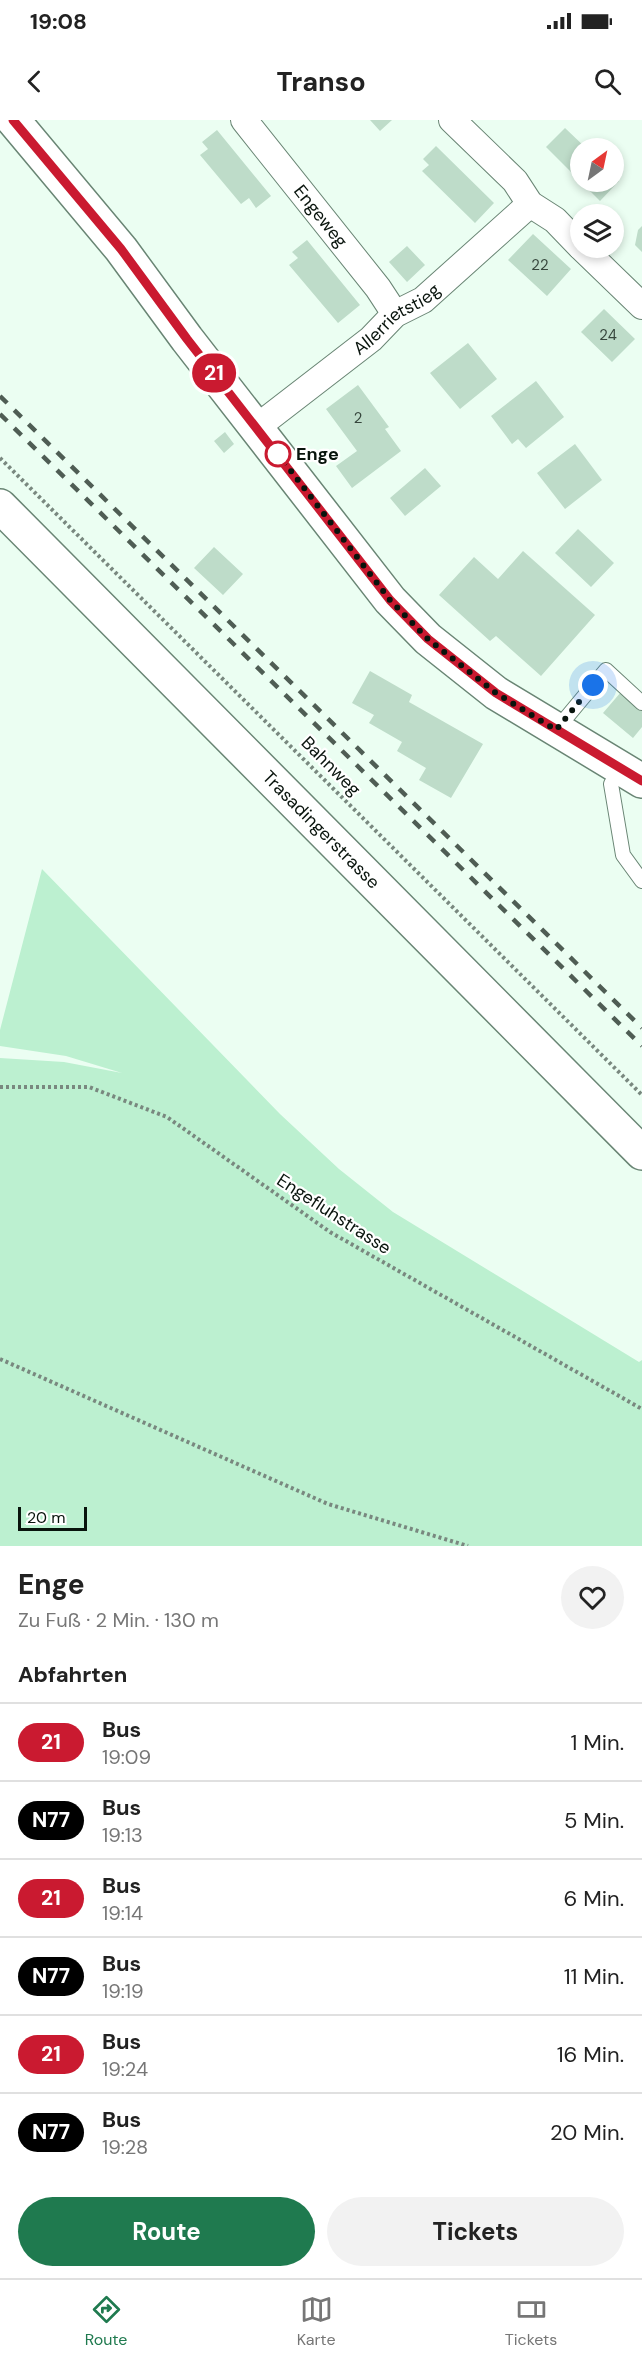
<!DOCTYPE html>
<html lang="de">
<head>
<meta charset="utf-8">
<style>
  body { margin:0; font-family:"DM Sans",sans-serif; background:#f2f2f2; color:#222; height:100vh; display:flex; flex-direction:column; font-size:22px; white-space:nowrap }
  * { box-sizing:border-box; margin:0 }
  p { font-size:20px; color:#767676 }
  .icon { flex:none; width:33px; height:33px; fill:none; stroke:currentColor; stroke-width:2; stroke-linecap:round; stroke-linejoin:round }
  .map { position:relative; height:1426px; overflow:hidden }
  .sheet { display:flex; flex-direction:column; background:#fff; flex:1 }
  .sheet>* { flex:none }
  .badge { padding:0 12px; border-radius:20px; font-size:21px; line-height:39px }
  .needle { width:39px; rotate:33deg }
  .buttons { position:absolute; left:570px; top:18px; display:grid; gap:12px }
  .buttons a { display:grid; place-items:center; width:54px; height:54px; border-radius:50%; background:#fff; box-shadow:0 3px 9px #0003; font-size:30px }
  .scale { position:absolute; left:18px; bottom:15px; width:69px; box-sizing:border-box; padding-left:6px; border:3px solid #09140d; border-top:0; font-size:16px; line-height:21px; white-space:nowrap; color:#09140d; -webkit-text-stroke:4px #fff; paint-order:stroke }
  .you { position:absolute; width:30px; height:30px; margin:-15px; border:4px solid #fff; border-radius:50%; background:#1a73e8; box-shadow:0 0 0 9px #1a73e833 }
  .map>.badge { position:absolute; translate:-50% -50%; box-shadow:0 0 0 3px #fff }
  h2 { padding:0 18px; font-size:22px; line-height:54px }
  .round { display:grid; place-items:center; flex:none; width:63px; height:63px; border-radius:32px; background:#f2f2f2 }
  .overview { display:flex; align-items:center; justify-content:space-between; height:102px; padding:0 18px }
  h1 { font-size:28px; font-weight:700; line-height:45px }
  .primary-button { display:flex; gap:12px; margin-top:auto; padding:12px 18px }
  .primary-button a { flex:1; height:69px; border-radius:36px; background:#1f7a4f; color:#fff; font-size:24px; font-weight:700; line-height:69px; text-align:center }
  .primary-button a+a { background:#f2f2f2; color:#222 }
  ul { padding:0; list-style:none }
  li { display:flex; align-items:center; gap:18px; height:78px; padding:0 18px; border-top:2px solid #e0e0e0 }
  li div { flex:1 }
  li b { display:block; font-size:22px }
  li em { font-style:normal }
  li .badge { min-width:66px; font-weight:700; text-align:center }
  .status { display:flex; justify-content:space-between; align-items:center; height:42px; padding:0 30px; background:#fff; direction:ltr }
  .status svg { height:16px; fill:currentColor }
  header { display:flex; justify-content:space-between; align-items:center; height:78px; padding:0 18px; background:#fff; font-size:27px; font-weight:700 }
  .tabs { display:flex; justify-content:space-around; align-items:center; height:84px; border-top:2px solid #e0e0e0; background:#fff; font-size:16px; color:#767676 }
  .tabs a { display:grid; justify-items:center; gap:3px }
  .tabs .on { color:#1f7a4f }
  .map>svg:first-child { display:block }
  .green { fill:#bcf0d0 }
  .building { fill:#bedcc9 }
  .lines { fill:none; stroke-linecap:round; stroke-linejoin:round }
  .service-casing { stroke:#698574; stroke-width:16 }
  .minor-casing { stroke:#698574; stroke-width:28 }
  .primary-casing { stroke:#698574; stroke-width:36 }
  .path { stroke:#79887f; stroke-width:4; stroke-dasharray:3 3; stroke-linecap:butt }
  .service { stroke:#fff; stroke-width:14 }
  .minor { stroke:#fff; stroke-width:26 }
  .primary { stroke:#fff; stroke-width:33 }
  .rail { stroke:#4f5d54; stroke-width:4.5; stroke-dasharray:10 10; stroke-linecap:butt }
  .line-casing { stroke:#fff; stroke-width:14 }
  .line { stroke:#ca1a30; stroke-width:9 }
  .walk { stroke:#09140d; stroke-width:6; stroke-dasharray:0 10.8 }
  .stop-dot { fill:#fff; stroke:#ca1a30; stroke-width:3 }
  .labels { text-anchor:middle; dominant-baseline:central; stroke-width:4.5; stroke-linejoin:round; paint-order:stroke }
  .number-label { font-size:15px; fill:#36463c }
  .street-label { font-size:18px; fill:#09140d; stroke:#fff }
  .stop-label { font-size:18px; font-weight:bold; fill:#09140d; stroke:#fff; text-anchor:start }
</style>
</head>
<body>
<div class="status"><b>19:08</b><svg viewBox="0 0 49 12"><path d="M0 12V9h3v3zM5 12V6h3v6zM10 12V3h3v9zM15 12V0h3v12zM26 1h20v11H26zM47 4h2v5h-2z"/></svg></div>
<header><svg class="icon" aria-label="back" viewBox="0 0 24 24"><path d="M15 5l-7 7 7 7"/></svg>Transo<svg class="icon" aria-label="search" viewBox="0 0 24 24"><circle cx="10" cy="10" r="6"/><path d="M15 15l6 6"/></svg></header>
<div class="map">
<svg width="642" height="1426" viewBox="0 0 642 1426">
  <rect width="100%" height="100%" fill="#ebfef2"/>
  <path class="green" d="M42,749L280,994L339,1049L393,1092L639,1242L642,1240V1426H0V938L64,942L122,953L66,936L0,926V910Z"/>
  <path class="building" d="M370,0H392L380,11Z
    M565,8L586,28H580V62H614V55L619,61L600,81L546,27Z
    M217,10L271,76L256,88L249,78L241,84L200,35L208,29L202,22Z
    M436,26L494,83L475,103L422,51L429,45L423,39Z
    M642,106V132L635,125L638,110Z
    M533,114L571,149L547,176L508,140Z
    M307,120L360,185L338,203L289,145L298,138L292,132Z
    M407,126L425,145L407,162L389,142Z
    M604,189L635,219L612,242L581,212Z
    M468,223L497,259L460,289L430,253Z
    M536,261L564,297L526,328L518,319L512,324L491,296Z
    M358,265L389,307L385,309L401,331L352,368L336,346L357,331L326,289Z
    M225,312L234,324L224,333L214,321Z
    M575,324L602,360L565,389L537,353Z
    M425,348L441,366L405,396L390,378Z
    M578,409L614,443L591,467L555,433Z
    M214,427L243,454L223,475L194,448Z
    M523,431L595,495L541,556L496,516L490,521L439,475L474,437L498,459Z
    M370,551L412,575L409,582L483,624L451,678L419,660L426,648L397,631L402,622L369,603L374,595L352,583Z
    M621,572L642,589V607L633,618L603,593Z"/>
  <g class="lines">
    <g class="service-casing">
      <path id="service" d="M556,610L606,550L642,583
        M620,648L611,664L623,735L642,761"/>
    </g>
    <g class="minor-casing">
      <g id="minor">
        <path id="s1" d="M244,0L378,168L395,194"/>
        <path d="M452,0L515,61L530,84L555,100L580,126"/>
        <path d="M582,128L642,186"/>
        <path id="s2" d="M257,307L371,219L395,194L423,180L530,84"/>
      </g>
    </g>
    <g class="primary-casing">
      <g id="primary">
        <path d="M13,0L121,129L187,219L390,480L428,519L496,573L642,661"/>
        <path id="s3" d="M0,386L642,1033"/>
      </g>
    </g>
    <path class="path" d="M0,338L642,975
      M0,967H89L167,997L330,1112L642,1289
      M0,1239L328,1384L468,1426"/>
    <use href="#service" class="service"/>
    <use href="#minor" class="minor"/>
    <use href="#primary" class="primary"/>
    <path class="rail" d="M0,276L642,908
      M0,294L642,926"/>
  </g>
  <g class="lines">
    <g class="line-casing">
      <path id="line" d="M13,0L121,129L187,219L390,480L428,519L496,573L642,661"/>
    </g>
    <use href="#line" class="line"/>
    <path class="walk" d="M278,334L390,480L428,519L496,573L556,610L593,565"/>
  </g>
  <circle class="stop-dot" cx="278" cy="334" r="12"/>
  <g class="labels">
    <g class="number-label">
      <text x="540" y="145">22</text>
      <text x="608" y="215">24</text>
      <text x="358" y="298">2</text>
    </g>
    <g class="street-label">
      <text stroke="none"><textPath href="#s1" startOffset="123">Engeweg</textPath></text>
      <text stroke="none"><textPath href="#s2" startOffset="177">Allerrietstieg</textPath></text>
      <text transform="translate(331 646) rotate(45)">Bahnweg</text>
      <text stroke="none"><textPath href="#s3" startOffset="456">Trasadingerstrasse</textPath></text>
      <text transform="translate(334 1094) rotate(33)">Engefluhstrasse</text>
    </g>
    <g class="stop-label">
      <text x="296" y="334">Enge</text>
    </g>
  </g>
</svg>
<div class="buttons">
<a><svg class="needle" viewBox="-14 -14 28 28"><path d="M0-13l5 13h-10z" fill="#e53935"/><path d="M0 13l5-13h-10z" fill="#767676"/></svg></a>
<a><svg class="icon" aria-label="layers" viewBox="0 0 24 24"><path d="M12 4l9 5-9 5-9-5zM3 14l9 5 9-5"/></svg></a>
</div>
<div class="scale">20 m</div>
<div class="you" style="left:593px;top:565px"></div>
<b class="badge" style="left:214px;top:253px;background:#ca1a30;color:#fff">21</b>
</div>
<section class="sheet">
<div class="overview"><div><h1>Enge</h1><p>Zu Fuß · 2 Min. · 130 m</p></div><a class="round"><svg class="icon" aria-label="heart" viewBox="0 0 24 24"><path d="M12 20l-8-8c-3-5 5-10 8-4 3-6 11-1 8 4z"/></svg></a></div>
<h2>Abfahrten</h2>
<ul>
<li><span class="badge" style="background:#ca1a30;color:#fff">21</span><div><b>Bus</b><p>19:09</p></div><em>1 Min.</em></li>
<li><span class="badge" style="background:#000;color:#fff">N77</span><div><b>Bus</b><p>19:13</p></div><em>5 Min.</em></li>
<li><span class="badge" style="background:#ca1a30;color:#fff">21</span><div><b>Bus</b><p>19:14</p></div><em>6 Min.</em></li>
<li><span class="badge" style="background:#000;color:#fff">N77</span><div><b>Bus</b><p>19:19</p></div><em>11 Min.</em></li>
<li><span class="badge" style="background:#ca1a30;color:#fff">21</span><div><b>Bus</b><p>19:24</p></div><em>16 Min.</em></li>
<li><span class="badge" style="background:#000;color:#fff">N77</span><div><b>Bus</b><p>19:28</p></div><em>20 Min.</em></li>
</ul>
<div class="primary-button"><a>Route</a><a>Tickets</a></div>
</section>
<nav class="tabs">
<a class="on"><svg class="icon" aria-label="directions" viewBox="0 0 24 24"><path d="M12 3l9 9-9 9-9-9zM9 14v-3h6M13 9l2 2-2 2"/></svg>Route</a>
<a><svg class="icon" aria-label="map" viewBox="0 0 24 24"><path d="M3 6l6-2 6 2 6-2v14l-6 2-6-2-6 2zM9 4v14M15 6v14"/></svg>Karte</a>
<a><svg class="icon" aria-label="tickets" viewBox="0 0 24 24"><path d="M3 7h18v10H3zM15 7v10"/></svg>Tickets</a>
</nav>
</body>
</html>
